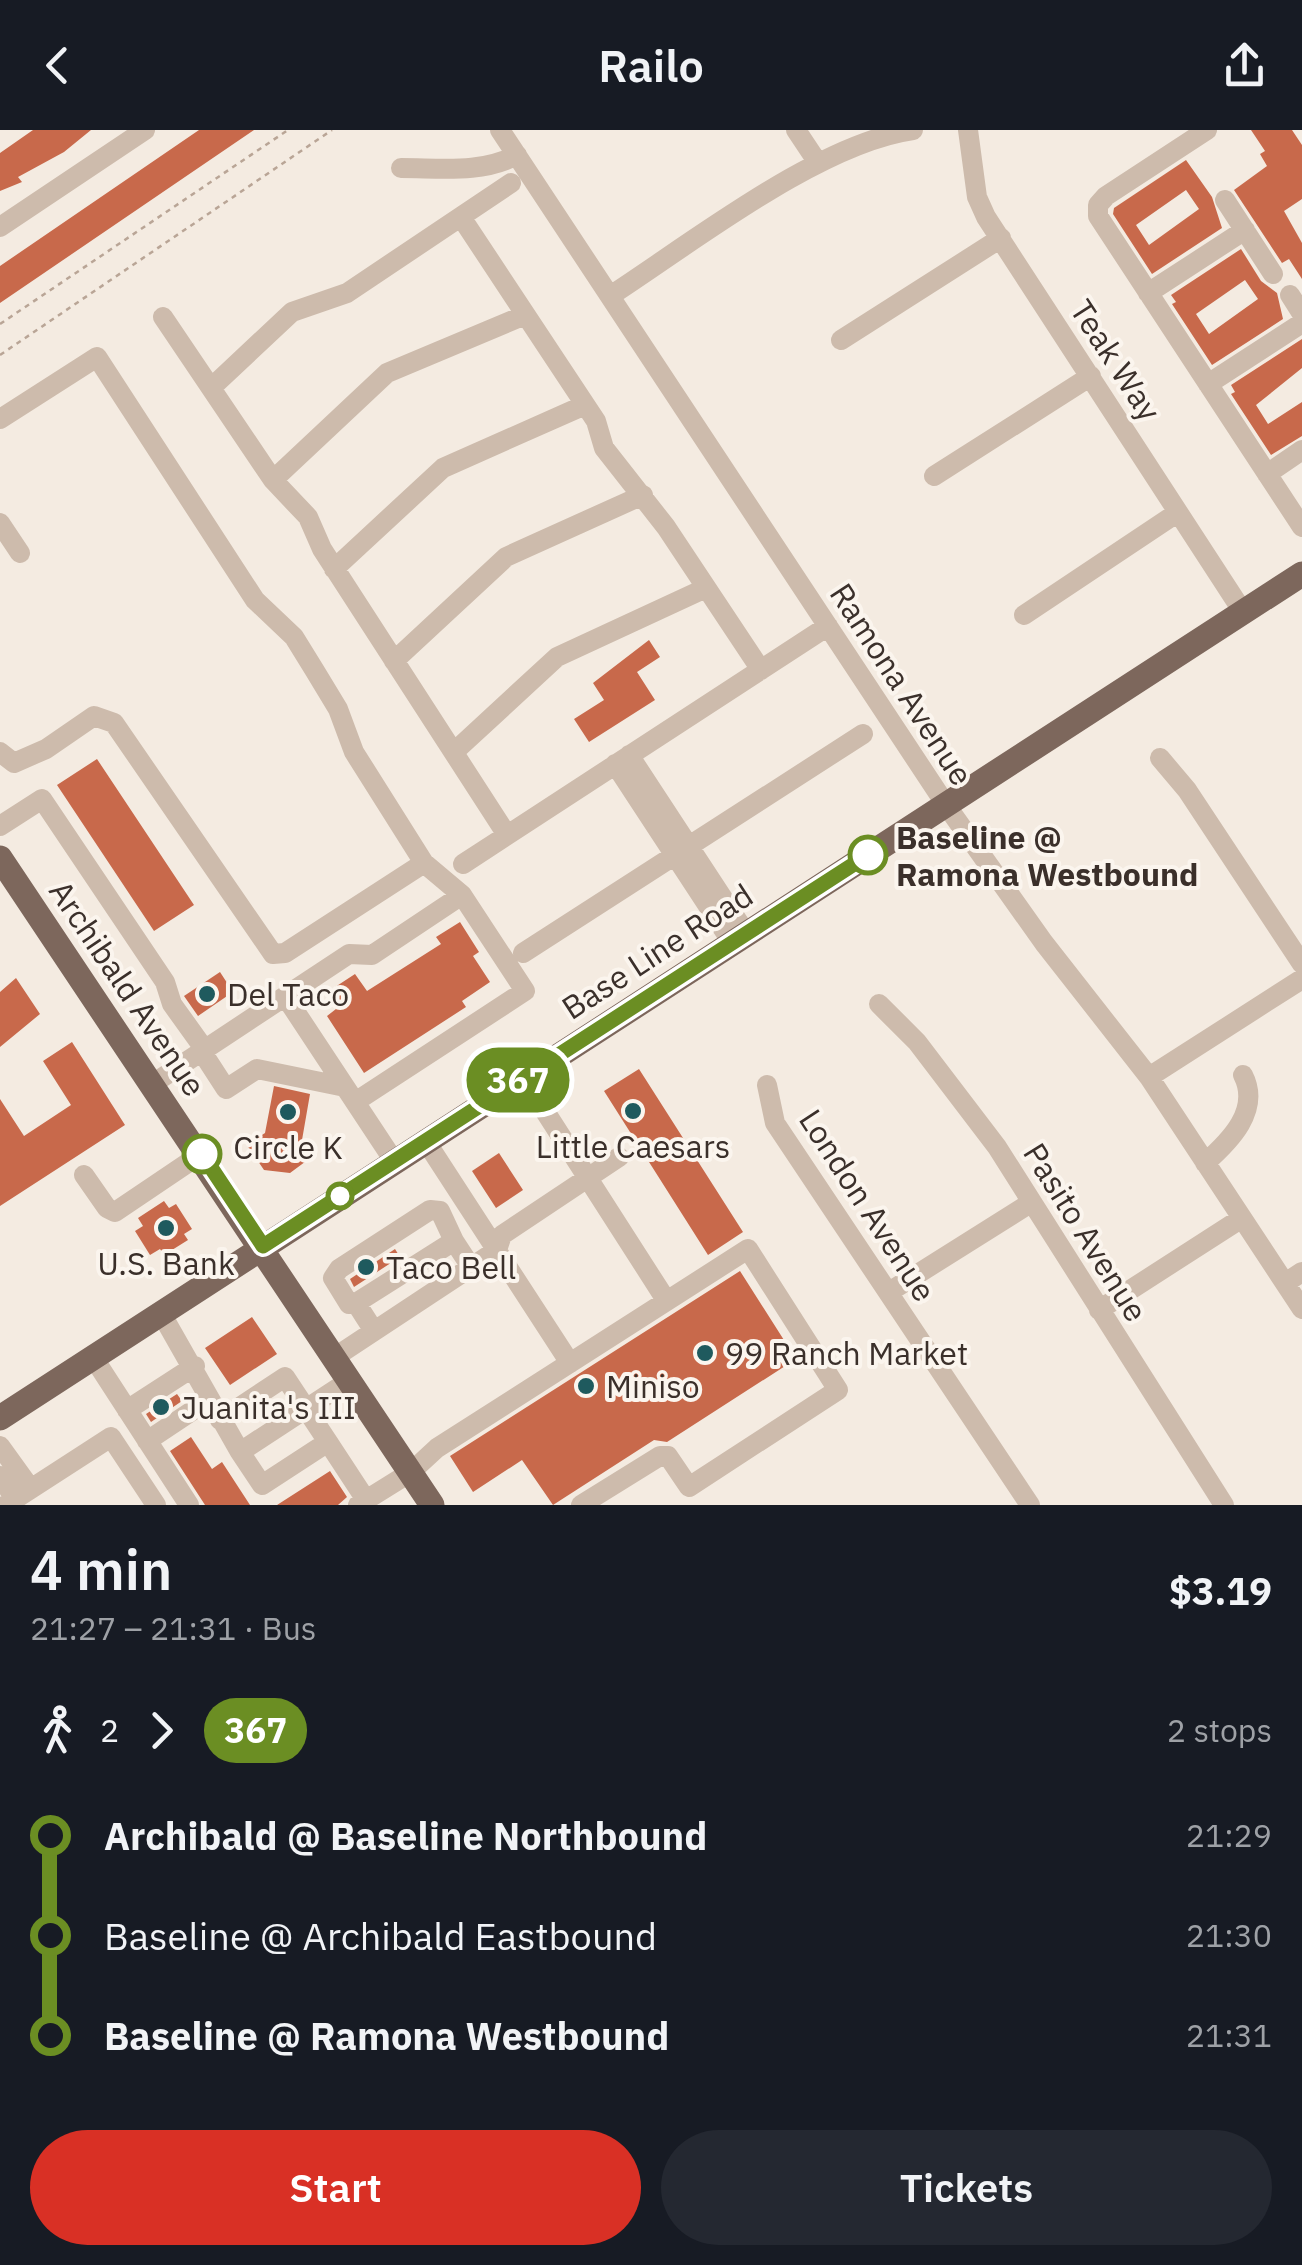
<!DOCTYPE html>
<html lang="en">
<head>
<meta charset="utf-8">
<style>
  body { margin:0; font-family:"IBM Plex Sans",sans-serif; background:#242831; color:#f1f3f6; height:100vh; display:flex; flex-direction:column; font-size:38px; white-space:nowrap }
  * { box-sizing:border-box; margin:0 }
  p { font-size:32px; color:#9ea1a6 }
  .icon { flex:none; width:55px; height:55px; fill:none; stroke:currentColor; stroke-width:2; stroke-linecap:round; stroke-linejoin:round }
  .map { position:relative; height:1375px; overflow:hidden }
  .panel { display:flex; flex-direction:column; background:#171b24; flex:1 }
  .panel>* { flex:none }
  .badge { padding:0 20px; border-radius:32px; font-size:35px; line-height:65px }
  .map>.badge { position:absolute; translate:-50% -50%; box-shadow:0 0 0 5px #fff }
  .legs { display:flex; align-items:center; gap:15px; height:110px; padding:0 30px; font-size:32px }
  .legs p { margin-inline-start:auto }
  .summary { display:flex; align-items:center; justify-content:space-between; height:170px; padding:0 30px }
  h1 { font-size:55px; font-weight:600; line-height:75px }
  .cta { display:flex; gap:20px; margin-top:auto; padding:20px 30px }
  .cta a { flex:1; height:115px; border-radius:60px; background:#d93025; color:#fff; font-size:40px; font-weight:600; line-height:115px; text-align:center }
  .cta a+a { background:#242831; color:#f1f3f6 }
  ul { padding:0 30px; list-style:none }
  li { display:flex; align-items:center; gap:35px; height:100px; font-size:38px }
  li i { display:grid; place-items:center; width:15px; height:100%; margin:0 12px; background:currentColor }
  li i::after { content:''; width:25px; height:25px; margin:-12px; border:8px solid; border-radius:50%; background:#171b24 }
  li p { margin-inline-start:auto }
  li:first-child i { background:linear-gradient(#0000 50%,currentColor 0) }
  li:last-child i { background:linear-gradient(currentColor 50%,#0000 0) }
  header { display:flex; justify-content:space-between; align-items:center; height:130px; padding:0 30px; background:#171b24; font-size:45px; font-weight:600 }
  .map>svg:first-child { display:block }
  .building { fill:#c8694b; fill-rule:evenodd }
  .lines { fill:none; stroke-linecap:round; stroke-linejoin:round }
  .path { stroke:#b9a596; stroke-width:2.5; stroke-dasharray:5 5; stroke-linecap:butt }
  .minor { stroke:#cdbbac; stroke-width:20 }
  .major { stroke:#7d675c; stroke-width:25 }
  .line-1-casing { stroke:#fff; stroke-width:22 }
  .line-1 { stroke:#6b8e23; stroke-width:15 }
  .stop-1-dot { fill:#fff; stroke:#6b8e23; stroke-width:5 }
  .poi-dot { fill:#1f5a5e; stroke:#fbf5ee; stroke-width:4 }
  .labels { text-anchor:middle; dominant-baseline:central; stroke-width:8; stroke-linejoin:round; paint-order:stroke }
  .street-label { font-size:32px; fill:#3b302b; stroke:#fbf5ee }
  .stop-label { font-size:32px; font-weight:bold; fill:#3b302b; stroke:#fbf5ee; text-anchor:start }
  .poi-label { font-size:32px; fill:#3b302b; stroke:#fbf5ee; text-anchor:start }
</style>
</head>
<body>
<header><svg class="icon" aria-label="back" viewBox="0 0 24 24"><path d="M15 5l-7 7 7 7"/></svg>Railo<svg class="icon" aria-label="share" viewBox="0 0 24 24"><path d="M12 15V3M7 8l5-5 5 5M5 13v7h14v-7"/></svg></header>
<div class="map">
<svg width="1302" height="1375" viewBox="0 0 1302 1375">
  <rect width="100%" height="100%" fill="#f4ebe1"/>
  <path class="building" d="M33,0H91L64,22L18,47L22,52L0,61V23Z
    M199,0H254L0,173V136Z
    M1251,0H1292L1302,15V69L1284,81L1302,113V149L1289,129L1282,133L1234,60L1267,36L1260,24L1265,21Z
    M1186,30L1212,67L1222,98L1152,144L1113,84L1114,78ZM1186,60L1199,79L1149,115L1136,95Z
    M1241,119L1261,151L1277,163L1283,189L1212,235L1172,174L1176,172L1171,165ZM1245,150L1258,169L1209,204L1196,184Z
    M1302,209V238L1256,275L1268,294L1302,272V306L1271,325L1231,264L1235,262L1231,255Z
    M649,510L660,527L637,542L655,570L589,612L574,589L604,570L593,553Z
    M97,629L194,775L154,801L57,655Z
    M460,792L479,822L473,826L490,852L462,871L466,877L364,943L327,886L336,879L326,863L355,844L367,861L441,814L436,807Z
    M220,842L233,862L198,886L184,866Z
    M16,848L40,884L0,917V862Z
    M72,912L125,995L0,1076V969L24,1006L71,975L43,931Z
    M639,939L743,1102L708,1125L604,961Z
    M274,956L310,964L302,1010L313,1026L290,1043L264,1040L247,1015L265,1003Z
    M499,1023L523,1060L496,1078L472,1041Z
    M164,1071L169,1078L176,1074L192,1099L184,1104L188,1110L164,1125L160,1119L150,1125L135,1101L143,1096L138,1088Z
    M395,1119L400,1127L354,1157L350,1149Z
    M740,1141L796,1229L667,1312L654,1310L553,1375L522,1330L473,1362L450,1326Z
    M252,1187L277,1224L230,1255L205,1218Z
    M177,1264L182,1271L151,1292L146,1284Z
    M191,1307L212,1339L222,1332L250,1375H205L170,1321Z
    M330,1341L347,1367L338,1375H277Z"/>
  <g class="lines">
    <path class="path" d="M0,194L288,0
      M0,225L332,0"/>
    <path class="minor" d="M500,0L946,675L1044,813L1149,947L1302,1179
      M796,0L818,33
      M968,0L977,67L986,87L1243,482
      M1207,0L1106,66L1098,75V86L1302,397
      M401,38C441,38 481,44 517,25
      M1225,70L1273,144
      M461,87L596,291L604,318L666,397L761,540
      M0,97L145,0
      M1148,163L1245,100
      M1290,165L1302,184
      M610,166C692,113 819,13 913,0
      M163,187L273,350L308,387L322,419L507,705
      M841,210L1001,108
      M1208,254L1302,193
      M211,258L292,182L347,163L511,53
      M0,289L97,227L255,470L294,507L315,541L338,579L354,622L424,733L462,765L525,861L355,972
      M1267,344L1302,320
      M934,346L1091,246
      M273,350L387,243L525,185
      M0,393L20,423
      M334,439L443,338L585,275
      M1024,485L1177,383
      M394,531L506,427L643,365
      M0,622L14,633L46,619L94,586L114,593L273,824L285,823L424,733
      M454,622L557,527L706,458
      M629,625L745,802
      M1160,628L1187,660L1302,834
      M615,634L731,811
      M0,696L42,669L165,852L172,874L205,920
      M463,734L828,496
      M523,823L863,604
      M285,866L394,1031
      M879,874L917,912L997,1017L1224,1375
      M202,922L226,959L257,939L345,957
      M523,947L666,1170
      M1149,947L1302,849
      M154,953L349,824L372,825L462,765
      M767,955L775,993L1030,1375
      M425,1010L570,1233
      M1205,1033C1230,1011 1261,980 1243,945
      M84,1045L107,1078L115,1082L201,1024
      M1285,1153L1302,1142
      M889,1162L1032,1072
      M356,1173L349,1174L333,1148L339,1139L430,1080L440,1081L454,1111
      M1099,1180L1242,1088
      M161,1183L240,1322L350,1250
      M374,1201L356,1173L454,1111L471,1137
      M93,1227L189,1375
      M335,1227L497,1120L502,1105L619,1027
      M127,1280L195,1236
      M220,1290L285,1247L328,1312
      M147,1311L210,1269
      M0,1316L31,1359
      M240,1322L262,1355L328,1312L366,1370
      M0,1346L15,1369
      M6,1375L111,1307L156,1375
      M358,1375L411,1342L437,1318L748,1119L838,1260L689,1357L668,1326H660L581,1375"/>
    <path class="major" d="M0,728L432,1375
      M0,1288L1302,444"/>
  </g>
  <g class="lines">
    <g class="line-1-casing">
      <path id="line-1" d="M202,1024L263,1116L868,725"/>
    </g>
    <use href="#line-1" class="line-1"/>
  </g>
  <g class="stop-1-dot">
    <circle cx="868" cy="725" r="18"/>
    <circle cx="202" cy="1024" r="18"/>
    <circle cx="340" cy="1066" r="12"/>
  </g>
  <g class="poi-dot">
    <circle cx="207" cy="864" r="10"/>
    <circle cx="633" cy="981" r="10"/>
    <circle cx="288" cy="982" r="10"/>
    <circle cx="166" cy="1098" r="10"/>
    <circle cx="366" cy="1137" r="10"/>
    <circle cx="705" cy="1223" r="10"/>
    <circle cx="586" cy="1256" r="10"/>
    <circle cx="161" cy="1277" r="10"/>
  </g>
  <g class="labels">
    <g class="street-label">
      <text transform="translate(1116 230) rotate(57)">Teak Way</text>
      <text transform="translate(902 554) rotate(57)">Ramona Avenue</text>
      <text transform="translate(657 821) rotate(-33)">Base Line Road</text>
      <text transform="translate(128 858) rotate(56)">Archibald Avenue</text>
      <text transform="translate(868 1075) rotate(57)">London Avenue</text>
      <text transform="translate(1086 1102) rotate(58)">Pasito Avenue</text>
    </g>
    <g class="stop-label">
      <text x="896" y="707">Baseline @<tspan x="896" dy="37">Ramona Westbound</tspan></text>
    </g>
    <g class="poi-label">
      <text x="227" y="864">Del Taco</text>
      <text x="633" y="1016" text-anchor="middle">Little Caesars</text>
      <text x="288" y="1017" text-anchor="middle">Circle K</text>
      <text x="166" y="1133" text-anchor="middle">U.S. Bank</text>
      <text x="386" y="1137">Taco Bell</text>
      <text x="725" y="1223">99 Ranch Market</text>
      <text x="606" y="1256">Miniso</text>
      <text x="181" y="1277">Juanita's III</text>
    </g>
  </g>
</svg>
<b class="badge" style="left:518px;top:950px;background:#6b8e23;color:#fff">367</b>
</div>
<section class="panel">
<div class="summary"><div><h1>4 min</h1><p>21:27 – 21:31 · Bus</p></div><b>$3.19</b></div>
<div class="legs"><svg class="icon" aria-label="walk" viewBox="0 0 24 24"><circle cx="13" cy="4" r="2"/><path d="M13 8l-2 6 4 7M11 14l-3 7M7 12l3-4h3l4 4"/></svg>2<svg class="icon" aria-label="forward" viewBox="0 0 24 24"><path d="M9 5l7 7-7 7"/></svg><b class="badge" style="background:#6b8e23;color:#fff">367</b><p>2 stops</p></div>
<ul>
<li><i style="color:#6b8e23"></i><b>Archibald @ Baseline Northbound</b><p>21:29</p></li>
<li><i style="color:#6b8e23"></i><span>Baseline @ Archibald Eastbound</span><p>21:30</p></li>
<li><i style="color:#6b8e23"></i><b>Baseline @ Ramona Westbound</b><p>21:31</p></li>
</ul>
<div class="cta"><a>Start</a><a>Tickets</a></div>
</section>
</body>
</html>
